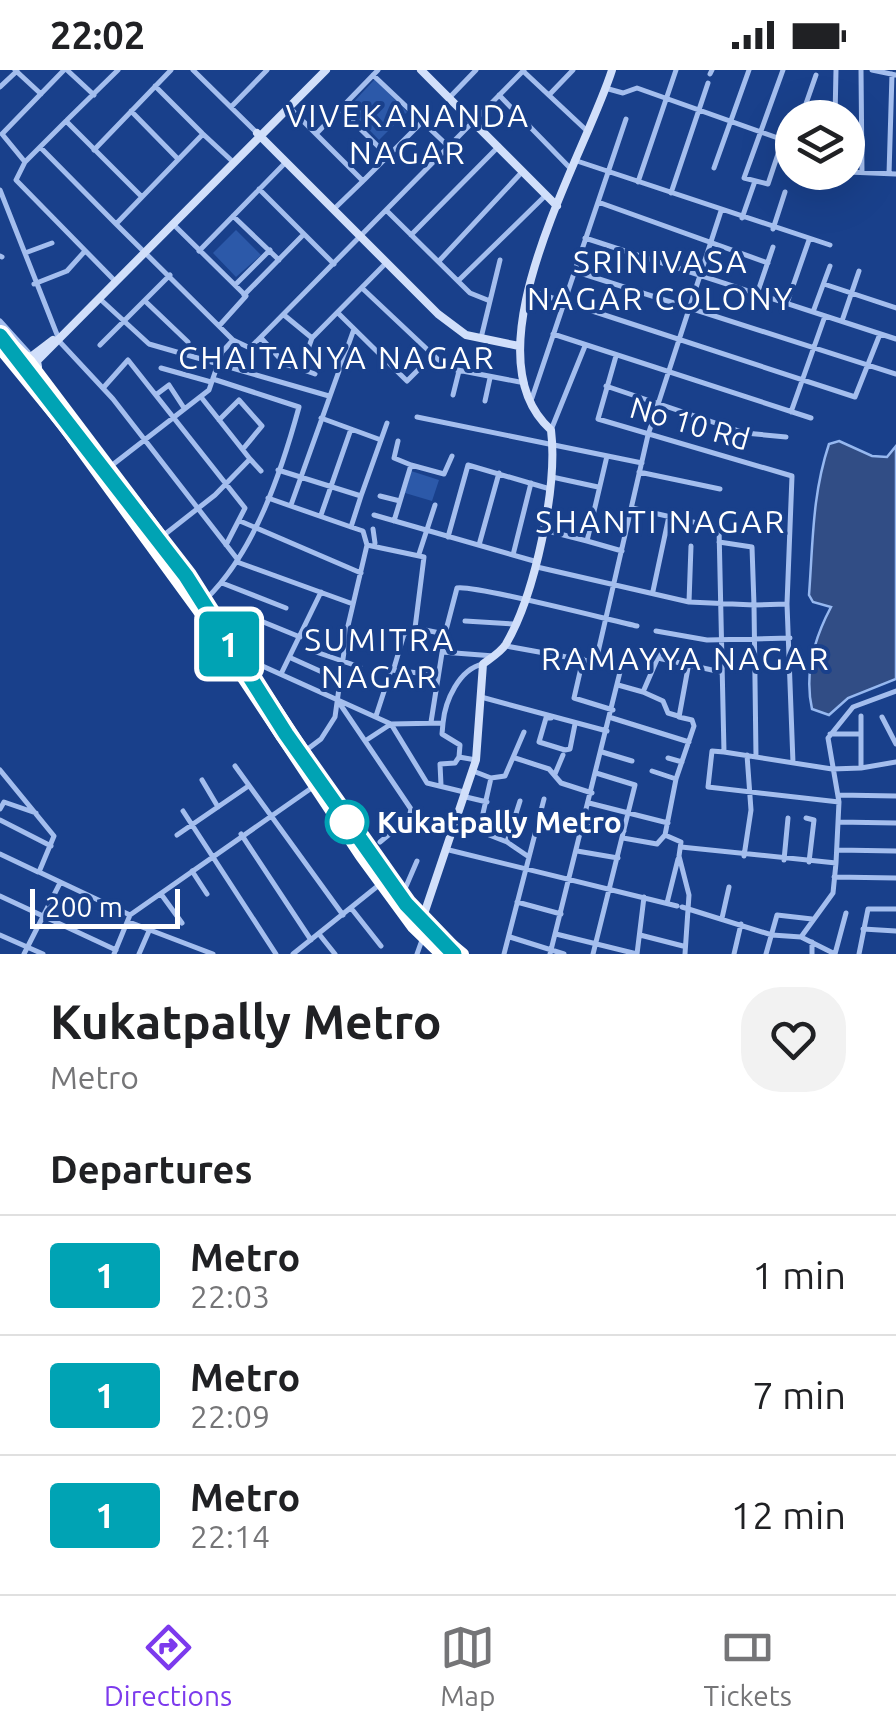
<!DOCTYPE html>
<html lang="en">
<head>
<meta charset="utf-8">
<style>
  body { margin:0; font-family:Ubuntu,sans-serif; background:#f2f2f2; color:#202124; height:100vh; display:flex; flex-direction:column; font-size:38px; white-space:nowrap }
  * { box-sizing:border-box; margin:0 }
  p { font-size:32px; color:#757577 }
  .icon { flex:none; width:55px; height:55px; fill:none; stroke:currentColor; stroke-width:2; stroke-linecap:round; stroke-linejoin:round }
  .map { position:relative; height:884px; overflow:hidden }
  .side { display:flex; flex-direction:column; background:#fff; flex:1 }
  .side>* { flex:none }
  .badge { padding:0 20px; border-radius:8px; font-size:35px; line-height:65px }
  .tools { position:absolute; left:775px; top:30px; display:grid; gap:20px }
  .tools a { display:grid; place-items:center; width:90px; height:90px; border-radius:50%; background:#fff; box-shadow:0 10px 40px #0002; font-size:50px }
  .scale { position:absolute; left:30px; bottom:25px; width:150px; box-sizing:border-box; padding-left:10px; border:5px solid #fff; border-top:0; font-size:28px; line-height:35px; white-space:nowrap; color:#fff; -webkit-text-stroke:8px #19408b; paint-order:stroke }
  .map>.badge { position:absolute; translate:-50% -50%; box-shadow:0 0 0 5px #fff }
  h2 { padding:0 50px; font-size:38px; line-height:90px }
  .round { display:grid; place-items:center; flex:none; width:105px; height:105px; border-radius:40px; background:#f2f2f2 }
  .headline { display:flex; align-items:center; justify-content:space-between; height:170px; padding:0 50px }
  h1 { font-size:48px; font-weight:700; line-height:75px }
  ul { padding:0; list-style:none }
  li { display:flex; align-items:center; gap:30px; height:120px; padding:0 50px; border-top:2px solid #e0e0e0 }
  li div { flex:1 }
  li b { display:block; font-size:38px }
  li em { font-style:normal }
  li .badge { min-width:110px; font-weight:700; text-align:center }
  .status { display:flex; justify-content:space-between; align-items:center; height:70px; padding:0 50px; background:#fff; direction:ltr }
  .status svg { height:28px; fill:currentColor }
  .tab-bar { display:flex; justify-content:space-around; align-items:center; height:140px; border-top:2px solid #e0e0e0; background:#fff; font-size:28px; color:#757577 }
  .tab-bar a { display:grid; justify-items:center; gap:5px }
  .tab-bar .on { color:#7c3aed }
  .map>svg:first-child { display:block }
  .green { fill:#2c59a9 }
  .water { fill:#314d85; stroke:#96b8f0; stroke-width:2.5 }
  .lines { fill:none; stroke-linecap:round; stroke-linejoin:round }
  .street { stroke:#a4beee; stroke-width:5 }
  .secondary { stroke:#d1dffa; stroke-width:8 }
  .highway { stroke:#fff; stroke-width:12 }
  .rail { stroke:#fff; stroke-width:2.5; stroke-dasharray:18 8; stroke-linecap:butt }
  .line-casing { stroke:#fff; stroke-width:22 }
  .line { stroke:#00a3b4; stroke-width:15 }
  .stop-dot { fill:#fff; stroke:#00a3b4; stroke-width:5 }
  .labels { text-anchor:middle; dominant-baseline:central; stroke-width:8; stroke-linejoin:round; paint-order:stroke }
  .street-label { font-size:30px; fill:#fff; stroke:#19408b }
  .stop-label { font-size:30px; font-weight:bold; fill:#fff; stroke:#19408b; text-anchor:start }
  .neighbourhood-label { font-size:32px; letter-spacing:2.5px; fill:#fff; stroke:#19408b }
</style>
</head>
<body>
<div class="status"><b>22:02</b><svg viewBox="0 0 49 12"><path d="M0 12V9h3v3zM5 12V6h3v6zM10 12V3h3v9zM15 12V0h3v12zM26 1h20v11H26zM47 4h2v5h-2z"/></svg></div>
<div class="map">
<svg width="896" height="884" viewBox="0 0 896 884">
  <rect width="100%" height="100%" fill="#19408b"/>
  <path class="green" d="M375,9L407,42L379,70L348,38Z
    M236,160L261,185L236,207L213,183Z
    M411,401L439,410L432,431L405,423Z"/>
  <path class="water" d="M839,371L872,386L887,387L896,376V609L848,628L829,645L812,639C804,603 815,567 831,537L813,532L809,525C813,473 812,425 829,374Z"/>
  <g class="lines">
    <path class="street" d="M15,0L41,24
      M64,0L2,64L25,92L66,51L142,127L203,64L231,90
      M67,0L94,25
      M193,0L257,63
      M861,0L862,103
      M872,0L896,5
      M523,1L585,59
      M710,4L712,0
      M373,5L448,76
      M155,16L202,63
      M0,17L17,1
      M605,18L623,23L637,18L792,73
      M499,25L571,99
      M549,25L573,0
      M450,27L476,0
      M231,37L267,0
      M289,37L363,111L334,139
      M340,39L388,86
      M131,41L178,89
      M801,48L816,5
      M835,48L836,0
      M67,50L118,0
      M316,64L378,0
      M783,69L768,114L744,108L783,0
      M40,77L116,154
      M94,80L171,0
      M574,90L830,175
      M25,92L16,110L114,210
      M714,98L749,0
      M848,102L896,104
      M889,104L892,4
      M364,110L422,52
      M638,112L676,0
      M259,119L334,194
      M0,120L58,267
      M671,123L708,13
      M142,127L116,154L233,270L250,278L524,0
      M598,132L768,193
      M387,141L470,223L490,231
      M233,146L279,190
      M742,148L755,111
      M173,154L246,226L219,256
      M773,159L785,122
      M411,165L499,76
      M585,168L896,269
      M199,181L286,92
      M25,183L52,173
      M0,186L2,187
      M439,191L522,102
      M574,201L896,304
      M458,211L546,125
      M34,214L67,201L85,181
      M824,214L896,238
      M235,215L270,180
      M362,218L447,298L525,313
      M528,220L855,327L880,264
      M757,224L773,177
      M244,225L304,164
      M100,229L149,274L329,326
      M145,231L188,272
      M787,233L809,170
      M813,242L830,196
      M338,243L407,311L431,287
      M284,245L312,268L387,192
      M0,251L28,282
      M842,251L859,201
      M553,264L811,348
      M261,268L285,294L301,299L312,268
      M481,268L500,190
      M59,271L113,329L238,490
      M100,275L170,205
      M616,286L598,349L792,406L787,534
      M161,298L211,312
      M301,299L315,304
      M606,316L745,363L786,367
      M104,317L128,290L245,438L226,475
      M157,324L169,315L184,338
      M453,325L459,301
      M532,328L626,49
      M485,331L490,308
      M791,342L825,246
      M417,347L642,393
      M321,348L381,370
      M219,350L239,330L262,356L243,379
      M551,360L585,276
      M398,371L394,388L411,395
      M607,386L587,471L622,481
      M250,389L261,401
      M111,396L209,320L222,282L233,270
      M278,400L361,426L387,353
      M639,402L720,419
      M552,407L598,417
      M380,426L400,431
      M268,428L351,457L361,426
      M291,435L354,259
      M632,438L719,458L724,682L832,699L861,698V646
      M321,445L351,359
      M374,445L534,491
      M240,451L361,503
      M394,451L411,395L444,404L452,386
      M351,457L363,461L367,475L424,487L415,558L445,564L457,518C471,514 610,550 637,556
      M373,459L375,473
      M544,460L587,471
      M164,465L215,425L250,389L201,327
      M448,467L468,395L550,419
      M719,472L752,477L754,535L787,534L793,693
      M479,475L499,403
      M419,484L435,435
      M513,485L531,413
      M237,492L353,534
      M537,497L689,532L754,535L756,687
      M222,513L286,538
      M653,521L669,446
      M206,529C255,481 281,403 299,337L213,309
      M689,532L691,476
      M256,549L300,567
      M465,551L514,554
      M656,561L707,570L790,568
      M506,576L616,596L620,602L550,884
      M316,582L360,597
      M442,582L494,586
      M291,588L342,611
      M658,588L721,602
      M583,589L574,628L613,640
      M249,590L391,654L427,713L464,722
      M596,591L648,365L721,141
      M394,598L404,564L415,558
      M281,604L321,522
      M618,615L643,622L662,578
      M643,622L663,631L668,643L678,646
      M481,627L607,661
      M340,634L411,739L409,748L380,772
      M376,646L391,600L437,605
      M882,647L896,674
      M551,648H546L539,672L565,680L570,679L575,654
      M612,648L689,672
      M431,652L445,564
      M443,653C445,631 459,599 483,594
      M830,664H861
      M365,671L391,654L443,653L442,664L460,675L459,687L476,690
      M305,681L321,669L335,647L347,560L367,475
      M602,682L632,691
      M724,682L712,681L708,717L839,732
      M515,688L549,699L561,713L592,723
      M668,688L682,692
      M235,696L343,845
      M861,698L896,692
      M0,700L54,766L39,802L130,845
      M473,701L491,708L505,706L524,662
      M652,701L676,709
      M555,704L563,685
      M491,708L479,761L507,772
      M202,710L218,737
      M441,715L440,694L455,693L459,687
      M838,725L896,726
      M466,727L487,732
      M520,731L507,772L529,787
      M589,733L668,753
      M0,739L4,732L36,743
      M183,741L276,884
      M806,748L814,750L809,792
      M564,749L584,753
      M0,750L51,776
      M584,751L624,761
      M838,752L896,753
      M241,764L311,870
      M177,765L247,717
      M665,765L681,772L679,786L689,825L685,884
      M623,768L657,774L665,765L676,709L694,656L692,650L679,647L688,598
      M681,777L836,793L833,823L801,867
      M449,780L677,836
      M837,780L896,781
      M577,781L618,788
      M0,784L38,802
      M744,786L751,740L747,685
      M784,790L788,748
      M836,793L839,732L828,668L853,637L896,621
      M192,801L207,824
      M834,807L896,808
      M404,821L417,791
      M161,824L182,853
      M0,826L116,880
      M517,832L561,844
      M667,833L678,789
      M682,837L772,865L801,867L835,884
      M351,838L381,876
      M722,848L729,817
      M129,852L213,884
      M863,859L896,861
      M319,864L335,884
      M556,864L637,884
      M0,865L43,884
      M640,865L683,876
      M510,867L564,884
      M812,872V884
      M24,884L60,813
      M114,884L130,845L313,717
      M139,884L149,861
      M293,884L379,815
      M417,884L422,870
      M504,884L544,729
      M593,884L635,715L596,703
      M637,884L644,827
      M734,884L741,854
      M766,884L777,845L812,849
      M835,884L846,843
      M859,884L868,839H896"/>
    <path class="secondary" d="M421,0L557,136
      M257,63L438,244L466,265L519,276
      M24,286H32L53,270
      M38,297L37,291L326,0
      M422,850L476,690L483,594C491,588 501,582 506,574C535,524 558,417 551,360C464,283 585,86 612,0"/>
    <path class="highway" d="M0,262L30,292L162,467L323,710L422,850L463,884
      M0,278L63,355L198,540L361,786L413,857L441,884"/>
    <path class="rail" d="M0,266L186,507L286,664L406,834L454,884"/>
  </g>
  <g class="lines">
    <g class="line-casing">
      <path id="line" d="M0,266L186,506L286,664L406,834L454,884"/>
    </g>
    <use href="#line" class="line"/>
  </g>
  <circle class="stop-dot" cx="347" cy="752" r="20"/>
  <g class="labels">
    <g class="street-label">
      <text transform="translate(690 353) rotate(16)">No 10 Rd</text>
    </g>
    <g class="stop-label">
      <text x="377" y="752">Kukatpally Metro</text>
    </g>
    <g class="neighbourhood-label">
      <text x="408" y="45">VIVEKANANDA<tspan x="408" dy="37">NAGAR</tspan></text>
      <text x="661" y="191">SRINIVASA<tspan x="661" dy="37">NAGAR COLONY</tspan></text>
      <text x="337" y="287">CHAITANYA NAGAR</text>
      <text x="661" y="451">SHANTI NAGAR</text>
      <text x="380" y="569">SUMITRA<tspan x="380" dy="37">NAGAR</tspan></text>
      <text x="686" y="588">RAMAYYA NAGAR</text>
    </g>
  </g>
</svg>
<div class="tools">
<a><svg class="icon" aria-label="layers" viewBox="0 0 24 24"><path d="M12 4l9 5-9 5-9-5zM3 14l9 5 9-5"/></svg></a>
</div>
<div class="scale">200 m</div>
<b class="badge" style="left:229px;top:574px;background:#00a3b4;color:#fff">1</b>
</div>
<section class="side">
<div class="headline"><div><h1>Kukatpally Metro</h1><p>Metro</p></div><a class="round"><svg class="icon" aria-label="heart" viewBox="0 0 24 24"><path d="M12 20l-8-8c-3-5 5-10 8-4 3-6 11-1 8 4z"/></svg></a></div>
<h2>Departures</h2>
<ul>
<li><span class="badge" style="background:#00a3b4;color:#fff">1</span><div><b>Metro</b><p>22:03</p></div><em>1 min</em></li>
<li><span class="badge" style="background:#00a3b4;color:#fff">1</span><div><b>Metro</b><p>22:09</p></div><em>7 min</em></li>
<li><span class="badge" style="background:#00a3b4;color:#fff">1</span><div><b>Metro</b><p>22:14</p></div><em>12 min</em></li>
</ul>
</section>
<nav class="tab-bar">
<a class="on"><svg class="icon" aria-label="directions" viewBox="0 0 24 24"><path d="M12 3l9 9-9 9-9-9zM9 14v-3h6M13 9l2 2-2 2"/></svg>Directions</a>
<a><svg class="icon" aria-label="map" viewBox="0 0 24 24"><path d="M3 6l6-2 6 2 6-2v14l-6 2-6-2-6 2zM9 4v14M15 6v14"/></svg>Map</a>
<a><svg class="icon" aria-label="tickets" viewBox="0 0 24 24"><path d="M3 7h18v10H3zM15 7v10"/></svg>Tickets</a>
</nav>
</body>
</html>
